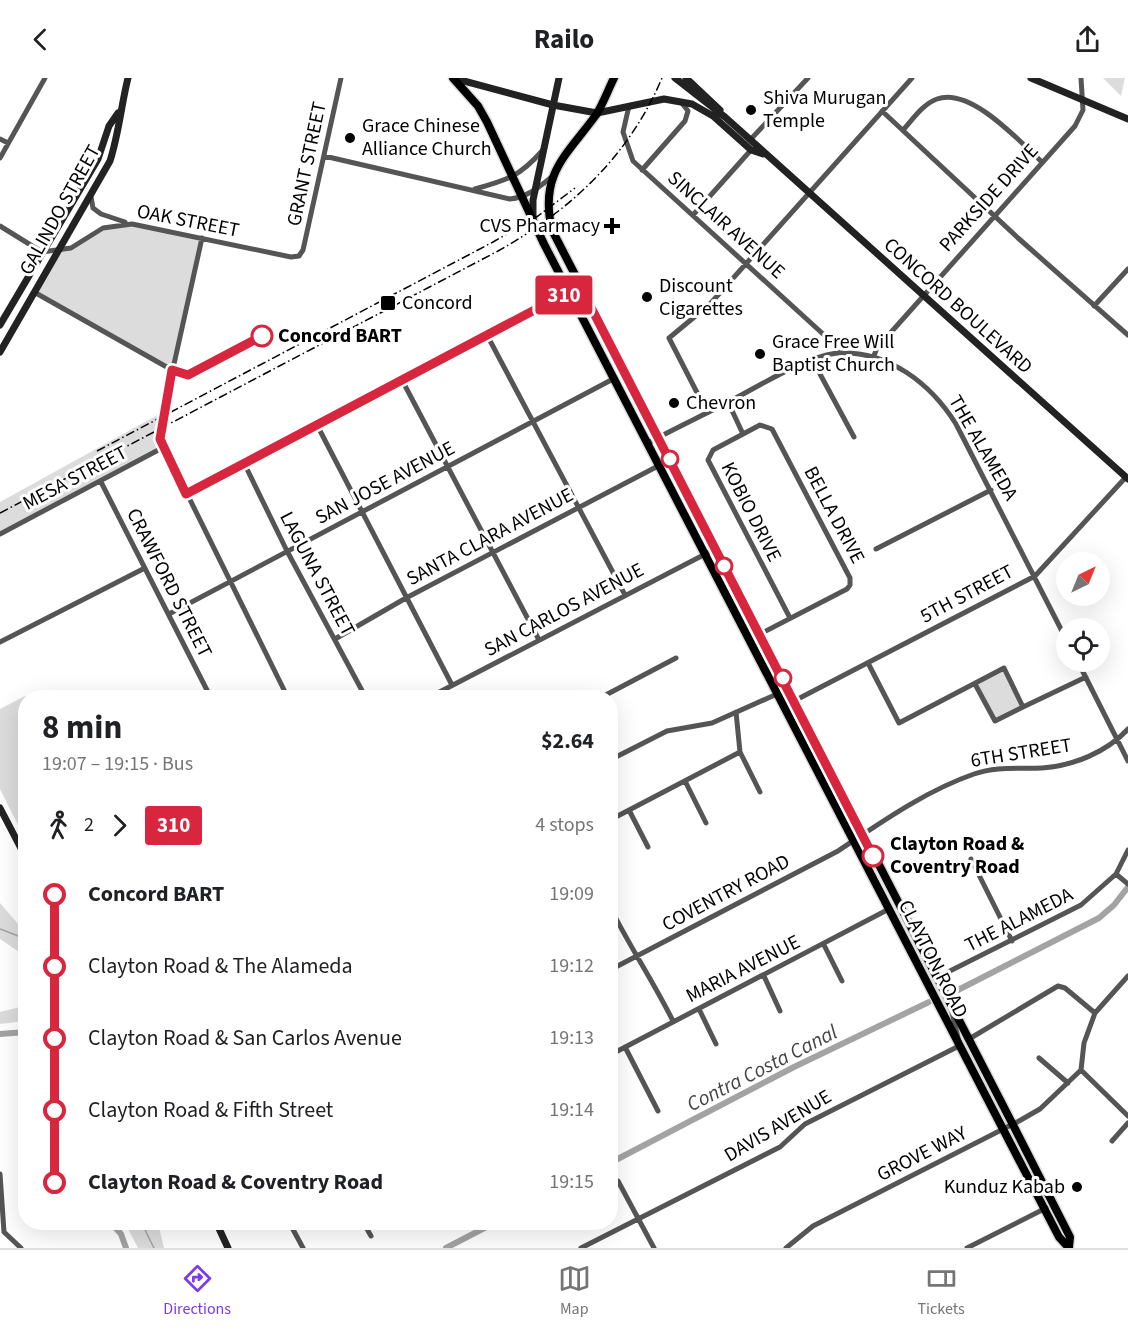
<!DOCTYPE html>
<html lang="en">
<head>
<meta charset="utf-8">
<style>
  body { margin:0; font-family:"Source Sans 3",sans-serif; background:#f6f6f6; color:#202124; height:100vh; display:flex; flex-direction:column; font-size:22px; white-space:nowrap }
  * { box-sizing:border-box; margin:0 }
  p { font-size:20px; color:#757577 }
  .icon { flex:none; width:33px; height:33px; fill:none; stroke:currentColor; stroke-width:2; stroke-linecap:round; stroke-linejoin:round }
  .map { position:relative; flex:1; overflow:hidden }
  .side { position:absolute; left:18px; top:612px; width:600px; height:540px; display:flex; flex-direction:column; background:#fff; border-radius:24px; box-shadow:0 6px 24px #0002 }
  .side>* { flex:none }
  .badge { padding:0 12px; border-radius:4px; font-size:21px; line-height:39px }
  .needle { width:39px; rotate:43deg }
  .fabs { position:absolute; left:1056px; top:474px; display:grid; gap:12px }
  .fabs a { display:grid; place-items:center; width:54px; height:54px; border-radius:50%; background:#fff; box-shadow:0 6px 24px #0002; font-size:30px }
  .map>.badge { position:absolute; translate:-50% -50%; box-shadow:0 0 0 3px #fff }
  .legs { display:flex; align-items:center; gap:9px; height:66px; padding:0 24px; font-size:20px }
  .legs p { margin-inline-start:auto }
  .overview { display:flex; align-items:center; justify-content:space-between; height:102px; padding:0 24px }
  h1 { font-size:33px; font-weight:700; line-height:45px }
  ul { padding:0 24px; list-style:none }
  li { display:flex; align-items:center; gap:21px; height:72px; font-size:22px }
  li i { display:grid; place-items:center; width:9px; height:100%; margin:0 8px; background:currentColor }
  li i::after { content:''; width:15px; height:15px; margin:-8px; border:4px solid; border-radius:50%; background:#fff }
  li p { margin-inline-start:auto }
  li:first-child i { background:linear-gradient(#0000 50%,currentColor 0) }
  li:last-child i { background:linear-gradient(currentColor 50%,#0000 0) }
  header { display:flex; justify-content:space-between; align-items:center; height:78px; padding:0 24px; background:#fff; font-size:27px; font-weight:700 }
  .tab-bar { display:flex; justify-content:space-around; align-items:center; height:84px; border-top:2px solid #e0e0e0; background:#fff; font-size:16px; color:#757577 }
  .tab-bar a { display:grid; justify-items:center; gap:3px }
  .tab-bar .current { color:#7c3aed }
  .map>svg:first-child { display:block }
  .green { fill:#dcdcdc }
  .lines { fill:none; stroke-linecap:round; stroke-linejoin:round }
  .stream { stroke:#a3a3a3; stroke-width:1.5 }
  .canal { stroke:#a3a3a3; stroke-width:6 }
  .primary-casing { stroke:#dbdbdb; stroke-width:11 }
  .street { stroke:#555; stroke-width:5 }
  .secondary { stroke:#222; stroke-width:7 }
  .primary { stroke:#000; stroke-width:8 }
  .rail { stroke:#000; stroke-width:1.5; stroke-dasharray:9 3 1.5 3; stroke-linecap:butt }
  .line-1-casing { stroke:#fff; stroke-width:14 }
  .line-1 { stroke:#d7263d; stroke-width:9 }
  .poi-dot { fill:#000; stroke:#fff; stroke-width:2 }
  .stop-1-dot { fill:#fff; stroke:#d7263d; stroke-width:3 }
  .labels { text-anchor:middle; dominant-baseline:central; stroke-width:6; stroke-linejoin:round; paint-order:stroke }
  .poi-label { font-size:20px; fill:#000; stroke:#fff; text-anchor:start }
  .street-label { font-size:20px; fill:#000; stroke:#fff }
  .stop-label { font-size:20px; font-weight:bold; fill:#000; stroke:#fff; text-anchor:start }
  .water-label { font-size:21px; font-style:italic; fill:#444; stroke:#fff }
</style>
</head>
<body>
<header><svg class="icon" aria-label="back" viewBox="0 0 24 24"><path d="M15 5l-7 7 7 7"/></svg>Railo<svg class="icon" aria-label="share" viewBox="0 0 24 24"><path d="M12 15V3M7 8l5-5 5 5M5 13v7h14v-7"/></svg></header>
<div class="map">
<svg width="1128" height="1170" viewBox="0 0 1128 1170">
  <rect width="100%" height="100%" fill="#fff"/>
  <path class="green" d="M1103,0H1125L1121,18Z
    M116,146L202,160L172,292L34,214L59,171L71,170Z
    M163,334L160,361L164,369L0,456V424Z
    M1004,590L1023,629L995,643L975,606Z
    M25,618L29,619L26,620L25,761L0,711V631Z
    M0,825L25,854V878L0,861Z
    M24,928L25,943L0,946V934Z
    M125,1145H158L164,1170H138Z"/>
  <g class="lines">
    <path class="stream" d="M0,851L26,861
      M141,1144L154,1170"/>
    <path class="canal" d="M956,913L1099,840L1114,827L1128,809
      M0,956L26,954
      M610,1085L794,989L929,924
      M110,1144L121,1156L126,1170
      M446,1170L496,1144"/>
    <g class="primary-casing">
      <path id="primary" d="M453,0L478,28L487,44L544,166L1059,1159L1069,1170
        M614,0C608,12 603,26 596,37C566,78 539,96 552,152L1012,1045L1070,1159L1069,1169"/>
    </g>
    <path class="street" d="M629,28L623,54L633,83L834,266L838,275
      M882,33L1018,160L1128,257
      M903,52C913,41 923,26 937,21C971,9 1019,63 1042,84
      M0,61L8,65
      M750,62L808,0
      M324,78L510,121C528,119 539,109 553,98
      M0,80L45,0
      M642,92L685,43L688,33L681,24
      M475,111C507,102 519,99 542,73
      M91,119L93,130L101,136L125,144
      M693,137L751,72
      M0,148L42,174L71,170L103,150L132,146L291,179L299,178L303,172L341,0
      M202,160L166,322L160,361L288,620
      M34,214L172,292
      M1094,228L1128,191
      M487,257L625,517
      M873,280L877,270L1075,48L1083,32L1081,0
      M817,282L820,296L854,359
      M402,302L539,562
      M728,324L743,356
      M707,334L669,260L710,226L912,0
      M317,347L452,607
      M648,365C677,349 706,336 734,321C761,307 810,276 840,275C889,273 931,306 956,346L1066,561
      M244,385L287,473L366,620
      M101,404L211,620
      M186,416L580,208
      M0,456L164,369
      M876,471L991,412
      M169,536L615,300
      M760,556L847,511L850,507V500L772,351L760,347L713,372L708,382L790,540
      M335,561L406,520L660,387
      M0,564L143,491
      M765,569C765,586 778,597 777,614
      M1078,584L1128,683
      M868,585L899,645L1004,590L1023,629L1086,599
      M975,606L995,643L1023,629
      M779,616C793,623 796,644 809,655
      M428,620L715,471
      M600,620L676,580
      M794,623L1035,498L1126,399
      M736,634L740,674L760,714
      M610,682L667,653L712,645L777,616
      M685,703L706,745
      M629,732L648,769
      M610,742L740,674
      M971,781L1012,863
      M1116,796L1128,806
      M610,829C630,869 653,903 673,943
      M824,867L842,903
      M610,892L838,773C880,745 925,713 974,696C996,688 1019,691 1042,690C1073,688 1107,674 1128,651
      M764,898L780,933
      M936,900L1081,827L1116,796L1128,772
      M951,930L959,964
      M699,931L716,966
      M969,961L1058,908L1065,910L1095,935
      M625,969L658,1033
      M610,977L889,831
      M1039,980L1068,1005
      M1081,992L1128,1038
      M1112,1063L1128,1045
      M0,1096L4,1154L21,1170
      M618,1103L654,1170
      M289,1144L303,1170
      M363,1144L371,1158
      M581,1170L780,1069L805,1046L959,968
      M786,1170L813,1148L1019,1043L1040,1031L1081,992L1084,965L1095,935L1128,898
      M967,1170L1046,1130"/>
    <path class="secondary" d="M453,0L553,27L597,35L664,21L692,26L713,38L751,72L763,76
      M675,0L725,39L1128,401
      M686,0L720,32
      M1031,0L1128,41
      M533,140V122L559,0
      M0,247L98,81L109,48L118,35
      M0,274L110,83C119,55 121,28 128,0
      M0,730L26,780
      M216,1144L228,1170"/>
    <use href="#primary" class="primary"/>
    <path class="rail" d="M97,373L493,164L538,138L575,110
      M0,435L498,173C571,132 629,78 662,0"/>
  </g>
  <g class="lines">
    <g class="line-1-casing">
      <path id="line-1" d="M262,258L188,297L172,292L160,361L186,416L580,208L873,778"/>
    </g>
    <use href="#line-1" class="line-1"/>
  </g>
  <g class="poi-dot">
    <circle cx="751" cy="32" r="6"/>
    <circle cx="350" cy="60" r="6"/>
    <path d="M609 139h6v6h6v6h-6v6h-6v-6h-6v-6h6z"/>
    <circle cx="647" cy="219" r="6"/>
    <rect x="380" y="217" width="16" height="16" rx="3"/>
    <circle cx="760" cy="276" r="6"/>
    <circle cx="674" cy="325" r="6"/>
    <circle cx="1077" cy="1109" r="6"/>
  </g>
  <g class="stop-1-dot">
    <circle cx="262" cy="258" r="10"/>
    <circle cx="670" cy="381" r="8"/>
    <circle cx="724" cy="488" r="8"/>
    <circle cx="783" cy="600" r="8"/>
    <circle cx="873" cy="778" r="10"/>
  </g>
  <g class="labels">
    <g class="poi-label">
      <text x="763" y="20">Shiva Murugan<tspan x="763" dy="23">Temple</tspan></text>
      <text x="362" y="48">Grace Chinese<tspan x="362" dy="23">Alliance Church</tspan></text>
      <text x="600" y="148" text-anchor="end">CVS Pharmacy</text>
      <text x="659" y="208">Discount<tspan x="659" dy="23">Cigarettes</tspan></text>
      <text x="402" y="225">Concord</text>
      <text x="772" y="264">Grace Free Will<tspan x="772" dy="23">Baptist Church</tspan></text>
      <text x="686" y="325">Chevron</text>
      <text x="1065" y="1109" text-anchor="end">Kunduz Kabab</text>
    </g>
    <g class="street-label">
      <text transform="translate(307 86) rotate(-78)">GRANT STREET</text>
      <text transform="translate(989 120) rotate(-48)">PARKSIDE DRIVE</text>
      <text transform="translate(60 132) rotate(-61)">GALINDO STREET</text>
      <text transform="translate(188 143) rotate(11)">OAK STREET</text>
      <text transform="translate(726 147) rotate(42)">SINCLAIR AVENUE</text>
      <text transform="translate(958 228) rotate(42)">CONCORD BOULEVARD</text>
      <text transform="translate(983 370) rotate(60)">THE ALAMEDA</text>
      <text transform="translate(75 400) rotate(-28)">MESA STREET</text>
      <text transform="translate(385 405) rotate(-28)">SAN JOSE AVENUE</text>
      <text transform="translate(751 434) rotate(63)">KOBIO DRIVE</text>
      <text transform="translate(834 437) rotate(62)">BELLA DRIVE</text>
      <text transform="translate(490 459) rotate(-28)">SANTA CLARA AVENUE</text>
      <text transform="translate(317 496) rotate(62)">LAGUNA STREET</text>
      <text transform="translate(169 505) rotate(63)">CRAWFORD STREET</text>
      <text transform="translate(967 516) rotate(-28)">5TH STREET</text>
      <text transform="translate(564 532) rotate(-28)">SAN CARLOS AVENUE</text>
      <text transform="translate(1021 675) rotate(-9)">6TH STREET</text>
      <text transform="translate(726 815) rotate(-28)">COVENTRY ROAD</text>
      <text transform="translate(1019 842) rotate(-27)">THE ALAMEDA</text>
      <text transform="translate(933 881) rotate(63)">CLAYTON ROAD</text>
      <text transform="translate(743 891) rotate(-27)">MARIA AVENUE</text>
      <text transform="translate(778 1048) rotate(-31)">DAVIS AVENUE</text>
      <text transform="translate(922 1076) rotate(-27)">GROVE WAY</text>
    </g>
    <g class="stop-label">
      <text x="278" y="258">Concord BART</text>
      <text x="890" y="766">Clayton Road &amp;<tspan x="890" dy="23">Coventry Road</tspan></text>
    </g>
    <g class="water-label">
      <text transform="translate(762 990) rotate(-27)">Contra Costa Canal</text>
    </g>
  </g>
</svg>
<div class="fabs">
<a><svg class="needle" viewBox="-14 -14 28 28"><path d="M0-13l5 13h-10z" fill="#e53935"/><path d="M0 13l5-13h-10z" fill="#757577"/></svg></a>
<a><svg class="icon" aria-label="locate" viewBox="0 0 24 24"><circle cx="12" cy="12" r="6"/><path d="M12 2v4M12 18v4M2 12h4M18 12h4"/></svg></a>
</div>
<b class="badge" style="left:564px;top:217px;background:#d7263d;color:#fff">310</b>
<section class="side">
<div class="overview"><div><h1>8 min</h1><p>19:07 – 19:15 · Bus</p></div><b>$2.64</b></div>
<div class="legs"><svg class="icon" aria-label="walk" viewBox="0 0 24 24"><circle cx="13" cy="4" r="2"/><path d="M13 8l-2 6 4 7M11 14l-3 7M7 12l3-4h3l4 4"/></svg>2<svg class="icon" aria-label="forward" viewBox="0 0 24 24"><path d="M9 5l7 7-7 7"/></svg><b class="badge" style="background:#d7263d;color:#fff">310</b><p>4 stops</p></div>
<ul>
<li><i style="color:#d7263d"></i><b>Concord BART</b><p>19:09</p></li>
<li><i style="color:#d7263d"></i><span>Clayton Road &amp; The Alameda</span><p>19:12</p></li>
<li><i style="color:#d7263d"></i><span>Clayton Road &amp; San Carlos Avenue</span><p>19:13</p></li>
<li><i style="color:#d7263d"></i><span>Clayton Road &amp; Fifth Street</span><p>19:14</p></li>
<li><i style="color:#d7263d"></i><b>Clayton Road &amp; Coventry Road</b><p>19:15</p></li>
</ul>
</section>
</div>
<nav class="tab-bar">
<a class="current"><svg class="icon" aria-label="directions" viewBox="0 0 24 24"><path d="M12 3l9 9-9 9-9-9zM9 14v-3h6M13 9l2 2-2 2"/></svg>Directions</a>
<a><svg class="icon" aria-label="map" viewBox="0 0 24 24"><path d="M3 6l6-2 6 2 6-2v14l-6 2-6-2-6 2zM9 4v14M15 6v14"/></svg>Map</a>
<a><svg class="icon" aria-label="tickets" viewBox="0 0 24 24"><path d="M3 7h18v10H3zM15 7v10"/></svg>Tickets</a>
</nav>
</body>
</html>
